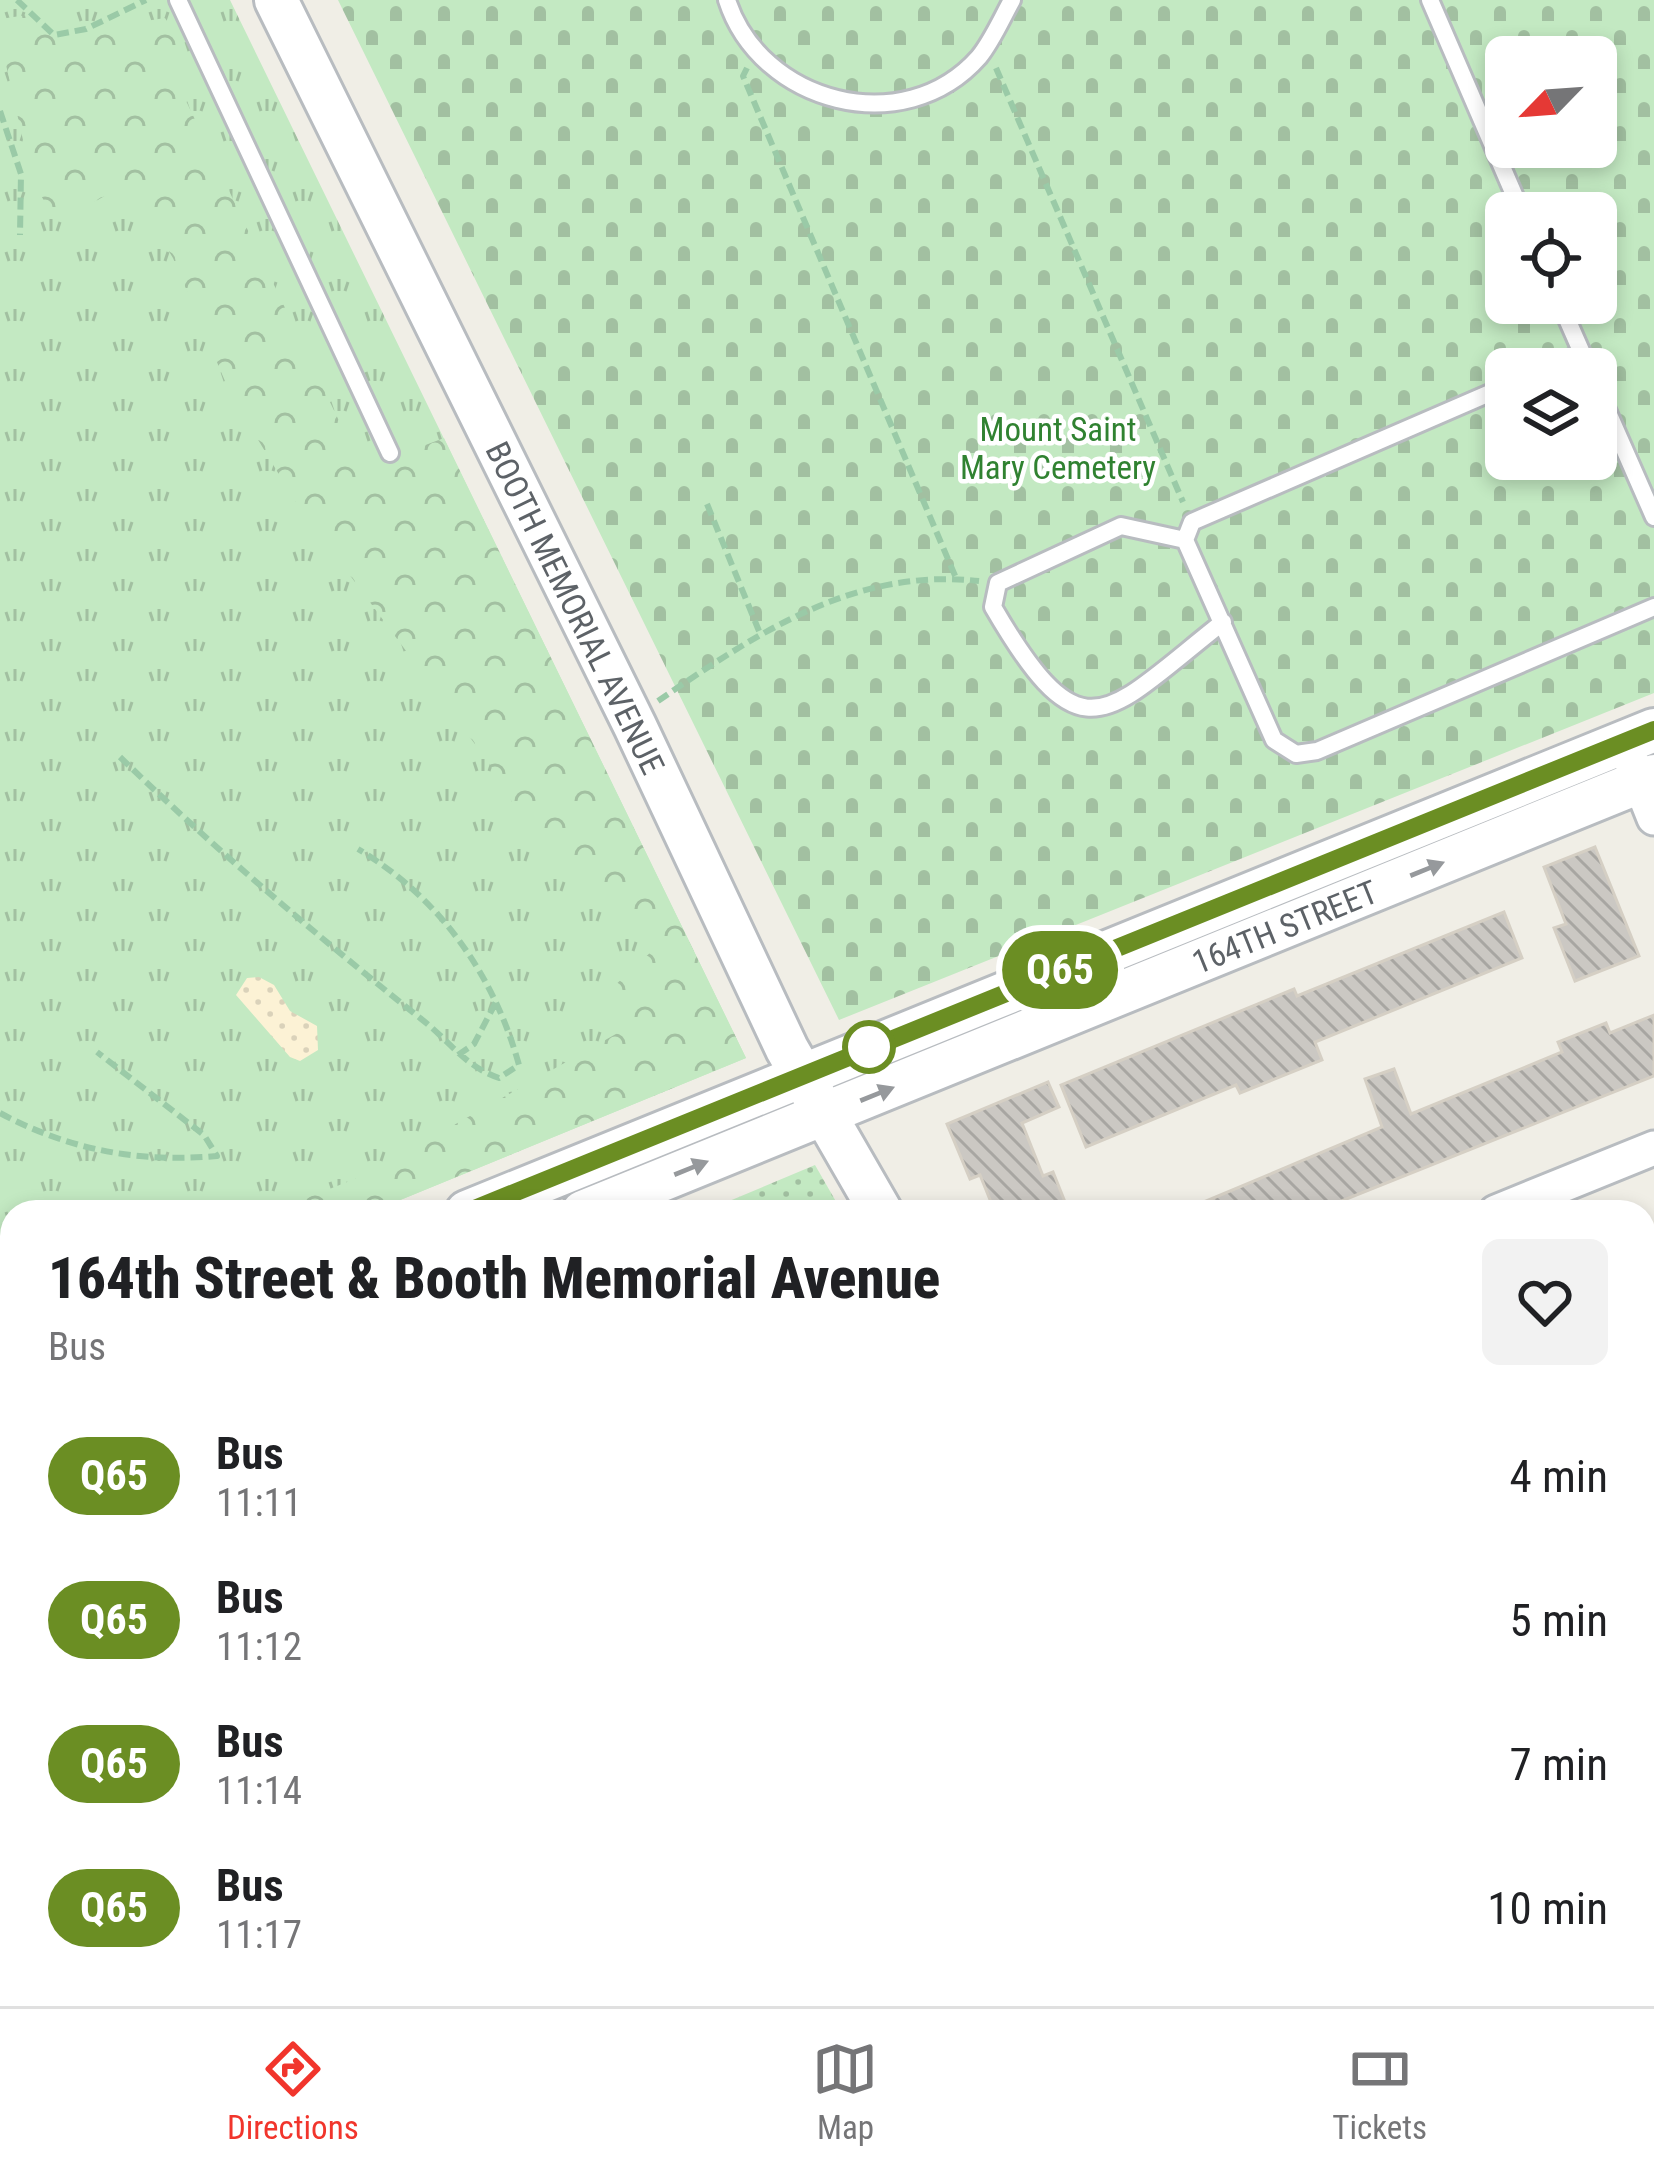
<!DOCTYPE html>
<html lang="en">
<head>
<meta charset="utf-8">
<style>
  body { margin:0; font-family:"Roboto Condensed",sans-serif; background:#f2f2f2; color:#202124; height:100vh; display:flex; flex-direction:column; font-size:45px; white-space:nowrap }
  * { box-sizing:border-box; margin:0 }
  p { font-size:39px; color:#757577 }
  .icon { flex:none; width:66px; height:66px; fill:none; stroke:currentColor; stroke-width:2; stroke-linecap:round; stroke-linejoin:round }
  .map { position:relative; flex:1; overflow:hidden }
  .sheet { position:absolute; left:0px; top:1200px; width:1656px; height:807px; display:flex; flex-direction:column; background:#fff; border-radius:36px 36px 0 0; box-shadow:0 6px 18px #0003 }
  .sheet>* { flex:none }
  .badge { padding:0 24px; border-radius:39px; font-size:42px; line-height:78px }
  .needle { width:78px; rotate:245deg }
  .tools { position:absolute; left:1485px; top:36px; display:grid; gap:24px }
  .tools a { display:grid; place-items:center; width:132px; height:132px; border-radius:18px; background:#fff; box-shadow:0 6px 18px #0003; font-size:60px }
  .map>.badge { position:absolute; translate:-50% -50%; box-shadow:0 0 0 6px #fff }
  .round { display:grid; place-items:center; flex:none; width:126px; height:126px; border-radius:18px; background:#f2f2f2 }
  .headline { display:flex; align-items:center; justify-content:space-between; height:204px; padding:0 48px }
  h1 { font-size:57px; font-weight:800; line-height:90px }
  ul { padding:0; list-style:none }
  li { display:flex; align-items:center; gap:36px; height:144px; padding:0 48px }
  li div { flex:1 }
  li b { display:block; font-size:45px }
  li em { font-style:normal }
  li .badge { min-width:132px; font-weight:700; text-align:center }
  .tabs { display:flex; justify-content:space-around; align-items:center; height:168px; border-top:3px solid #e0e0e0; background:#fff; font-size:33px; color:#757577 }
  .tabs a { display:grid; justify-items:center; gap:6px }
  .tabs .current { color:#f1352c }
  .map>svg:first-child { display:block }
  .grass { fill:url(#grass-tufts) }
  .forest { fill:url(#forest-crowns) }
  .sand { fill:url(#sand-dots) }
  .cemetery { fill:url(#cemetery-stones); fill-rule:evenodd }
  .park { fill:url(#park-dots) }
  .building { fill:url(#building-back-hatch); stroke:#d5cfc4; stroke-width:3 }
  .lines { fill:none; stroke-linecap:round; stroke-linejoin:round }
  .service-casing { stroke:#b8bcc0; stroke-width:22 }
  .minor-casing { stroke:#b8bcc0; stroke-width:39 }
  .tertiary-casing { stroke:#b8bcc0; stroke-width:48 }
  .path { stroke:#9acaa7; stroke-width:6; stroke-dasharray:12 6; stroke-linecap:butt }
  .service { stroke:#fff; stroke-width:16 }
  .minor { stroke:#fff; stroke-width:33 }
  .tertiary { stroke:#fff; stroke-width:42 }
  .oneway { fill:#96999c }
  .line-casing { stroke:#fff; stroke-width:27 }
  .line { stroke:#6b8e23; stroke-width:18 }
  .stop-dot { fill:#fff; stroke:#6b8e23; stroke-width:6 }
  .labels { text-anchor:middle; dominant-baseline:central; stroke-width:9; stroke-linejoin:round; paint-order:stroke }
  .park-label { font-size:33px; fill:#308231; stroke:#fff }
  .street-label { font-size:33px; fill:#5d6267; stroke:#fff }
</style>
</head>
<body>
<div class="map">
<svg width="1654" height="2006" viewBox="0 0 1654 2006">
  <defs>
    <pattern id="grass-tufts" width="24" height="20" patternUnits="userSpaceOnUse" patternTransform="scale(3)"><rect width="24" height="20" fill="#c3e9c2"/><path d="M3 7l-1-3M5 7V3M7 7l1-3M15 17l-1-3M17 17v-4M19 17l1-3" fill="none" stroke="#a2c0a1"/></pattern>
    <pattern id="forest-crowns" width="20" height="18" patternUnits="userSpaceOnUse" patternTransform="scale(3)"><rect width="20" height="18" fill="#c3e9c2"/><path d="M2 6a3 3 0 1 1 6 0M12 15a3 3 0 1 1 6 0" fill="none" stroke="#a2c0a1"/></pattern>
    <pattern id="sand-dots" width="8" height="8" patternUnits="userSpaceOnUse" patternTransform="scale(3)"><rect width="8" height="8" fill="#fcf2d5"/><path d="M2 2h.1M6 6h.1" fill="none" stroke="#dad2ba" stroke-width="1.8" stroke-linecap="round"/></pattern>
    <pattern id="cemetery-stones" width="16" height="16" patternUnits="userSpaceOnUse" patternTransform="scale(3)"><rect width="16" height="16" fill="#c3e9c2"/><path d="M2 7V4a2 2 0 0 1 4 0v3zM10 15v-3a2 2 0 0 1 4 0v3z" fill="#a2c0a1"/></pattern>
    <pattern id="park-dots" width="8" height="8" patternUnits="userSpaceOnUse" patternTransform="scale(3)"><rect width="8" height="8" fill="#c3e9c2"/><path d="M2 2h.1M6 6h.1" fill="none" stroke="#a2c0a1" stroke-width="1.8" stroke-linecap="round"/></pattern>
    <pattern id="building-back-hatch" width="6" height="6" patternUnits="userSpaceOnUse" patternTransform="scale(3)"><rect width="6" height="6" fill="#cbc8c3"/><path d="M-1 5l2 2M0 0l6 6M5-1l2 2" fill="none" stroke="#a8a6a2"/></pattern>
  </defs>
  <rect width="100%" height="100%" fill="#f0eee6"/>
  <path class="grass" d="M0,0H230L746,1058L371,1212H12V1352L0,1355Z"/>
  <path class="forest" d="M27,15L54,35L165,18L186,50L167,61L362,469L444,438L746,1058L371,1212H271L365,1175L623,1030L612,988L652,951L630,905L601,892L526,826L489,763L295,501L230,393L173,258L127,183L89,205L53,216L32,180L0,38V19Z
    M0,1260L12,1263V1352L0,1355Z"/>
  <path class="sand" d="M259,977L274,985L290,1011L317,1026L318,1050L300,1061L290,1057L236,995L247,978Z"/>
  <path class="cemetery" d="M338,0H1654V693L839,1020ZM1506,57H1596V147H1506ZM1506,213H1596V303H1506ZM1506,369H1596V459H1506Z"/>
  <path class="park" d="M815,1165L842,1212H703Z
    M12,1492V1995H1280L1286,2006H0V1497Z"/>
  <path class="building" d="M1595,847L1639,956L1575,981L1554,928L1566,924L1544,867Z
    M1504,912L1522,958L1315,1042L1322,1060L1240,1093L1236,1085L1086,1147L1061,1085L1294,989L1297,996Z
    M1654,1015V1076L1314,1212H1180L1382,1127L1365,1079L1394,1069L1411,1114L1562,1052L1558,1042L1606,1023L1610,1033Z
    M1048,1082L1059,1107L1022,1123L1043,1176L1053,1172L1069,1212H995L980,1175L970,1179L947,1124Z"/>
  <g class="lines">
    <g class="service-casing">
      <path id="service" d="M178,0L390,453
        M727,0C760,103 904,142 979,57C992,41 1002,18 1012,0
        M1430,0L1522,213
        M1560,303L1589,369
        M1545,369L1582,353
        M1596,385L1654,517
        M1506,386L1192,522L1185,540L1274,740L1296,754L1317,751L1654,607
        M1185,540L1121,526L998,583L993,607C1083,762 1105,715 1223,622"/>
    </g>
    <g class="minor-casing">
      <path id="minor" d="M1624,743L1654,818
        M1496,1212L1654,1148
        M1644,1530L1654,1526
        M1644,1908L1654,1904
        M1403,2006L1430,1995"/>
    </g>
    <g class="tertiary-casing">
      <path id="tertiary" d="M276,0L635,726L787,1049L881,1212
        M467,1212L1654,730
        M583,1212L1654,776
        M0,1400L12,1396
        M0,1443L12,1438
        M1332,1995L1338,2006"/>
    </g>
    <path class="path" d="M17,0L54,35L86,29L146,0
      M747,68L743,76L956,578
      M996,68L1183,502
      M0,111L21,174L20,235
      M707,504L759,631
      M658,701C756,634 854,567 979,581
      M120,757C216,850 316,935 420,1018C449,1040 464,1066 499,1078L519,1065C494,975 440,898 358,849
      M458,1055L474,1044L496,1002
      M0,1113C69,1150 139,1163 217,1156L204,1135L97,1052
      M0,1677L12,1672
      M746,1995L758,2006
      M1099,1995L1106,2006
      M573,2006L592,1995
      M994,2006V1995"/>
    <use href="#service" class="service"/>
    <use href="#minor" class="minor"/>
    <use href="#tertiary" class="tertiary"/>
  </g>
  <defs><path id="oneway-solid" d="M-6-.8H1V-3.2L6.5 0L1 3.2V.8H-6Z" transform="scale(3)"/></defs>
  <g class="oneway">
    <use href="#oneway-solid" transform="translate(1427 869) rotate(-22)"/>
    <use href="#oneway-solid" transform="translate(877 1094) rotate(-22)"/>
    <use href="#oneway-solid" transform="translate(691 1168) rotate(-22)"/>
  </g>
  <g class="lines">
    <g class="line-casing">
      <path id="line" d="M467,1212L1654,730"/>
    </g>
    <use href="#line" class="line"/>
  </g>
  <circle class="stop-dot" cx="869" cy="1047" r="24"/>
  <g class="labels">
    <g class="park-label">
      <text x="1058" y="429">Mount Saint<tspan x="1058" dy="38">Mary Cemetery</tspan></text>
    </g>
    <g class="street-label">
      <text transform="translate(575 608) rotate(64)">BOOTH MEMORIAL AVENUE</text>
      <text transform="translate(1285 927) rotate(-22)">164TH STREET</text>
    </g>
  </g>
</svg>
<div class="tools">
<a><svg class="needle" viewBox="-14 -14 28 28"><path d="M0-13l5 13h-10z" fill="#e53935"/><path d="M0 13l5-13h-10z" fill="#757577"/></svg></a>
<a><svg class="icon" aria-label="locate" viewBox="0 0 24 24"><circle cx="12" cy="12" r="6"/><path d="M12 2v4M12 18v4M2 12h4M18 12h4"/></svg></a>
<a><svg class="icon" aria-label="layers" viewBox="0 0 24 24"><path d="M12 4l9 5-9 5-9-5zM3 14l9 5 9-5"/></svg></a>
</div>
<b class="badge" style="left:1060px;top:970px;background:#6b8e23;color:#fff">Q65</b>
<section class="sheet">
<div class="headline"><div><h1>164th Street &amp; Booth Memorial Avenue</h1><p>Bus</p></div><a class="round"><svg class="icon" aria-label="heart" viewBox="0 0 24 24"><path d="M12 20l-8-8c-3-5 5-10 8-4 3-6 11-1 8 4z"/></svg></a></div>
<ul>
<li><span class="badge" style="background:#6b8e23;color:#fff">Q65</span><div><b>Bus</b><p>11:11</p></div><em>4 min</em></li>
<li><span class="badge" style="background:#6b8e23;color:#fff">Q65</span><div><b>Bus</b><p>11:12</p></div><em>5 min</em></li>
<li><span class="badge" style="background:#6b8e23;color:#fff">Q65</span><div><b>Bus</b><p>11:14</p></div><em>7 min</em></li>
<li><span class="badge" style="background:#6b8e23;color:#fff">Q65</span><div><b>Bus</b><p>11:17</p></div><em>10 min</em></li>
</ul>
</section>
</div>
<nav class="tabs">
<a class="current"><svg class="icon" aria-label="directions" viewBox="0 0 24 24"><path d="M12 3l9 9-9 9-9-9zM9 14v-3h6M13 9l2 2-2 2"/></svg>Directions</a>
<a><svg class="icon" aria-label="map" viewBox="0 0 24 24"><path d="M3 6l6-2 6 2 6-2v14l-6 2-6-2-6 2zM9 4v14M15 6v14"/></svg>Map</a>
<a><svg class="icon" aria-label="tickets" viewBox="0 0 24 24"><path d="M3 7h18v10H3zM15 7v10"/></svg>Tickets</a>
</nav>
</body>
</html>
